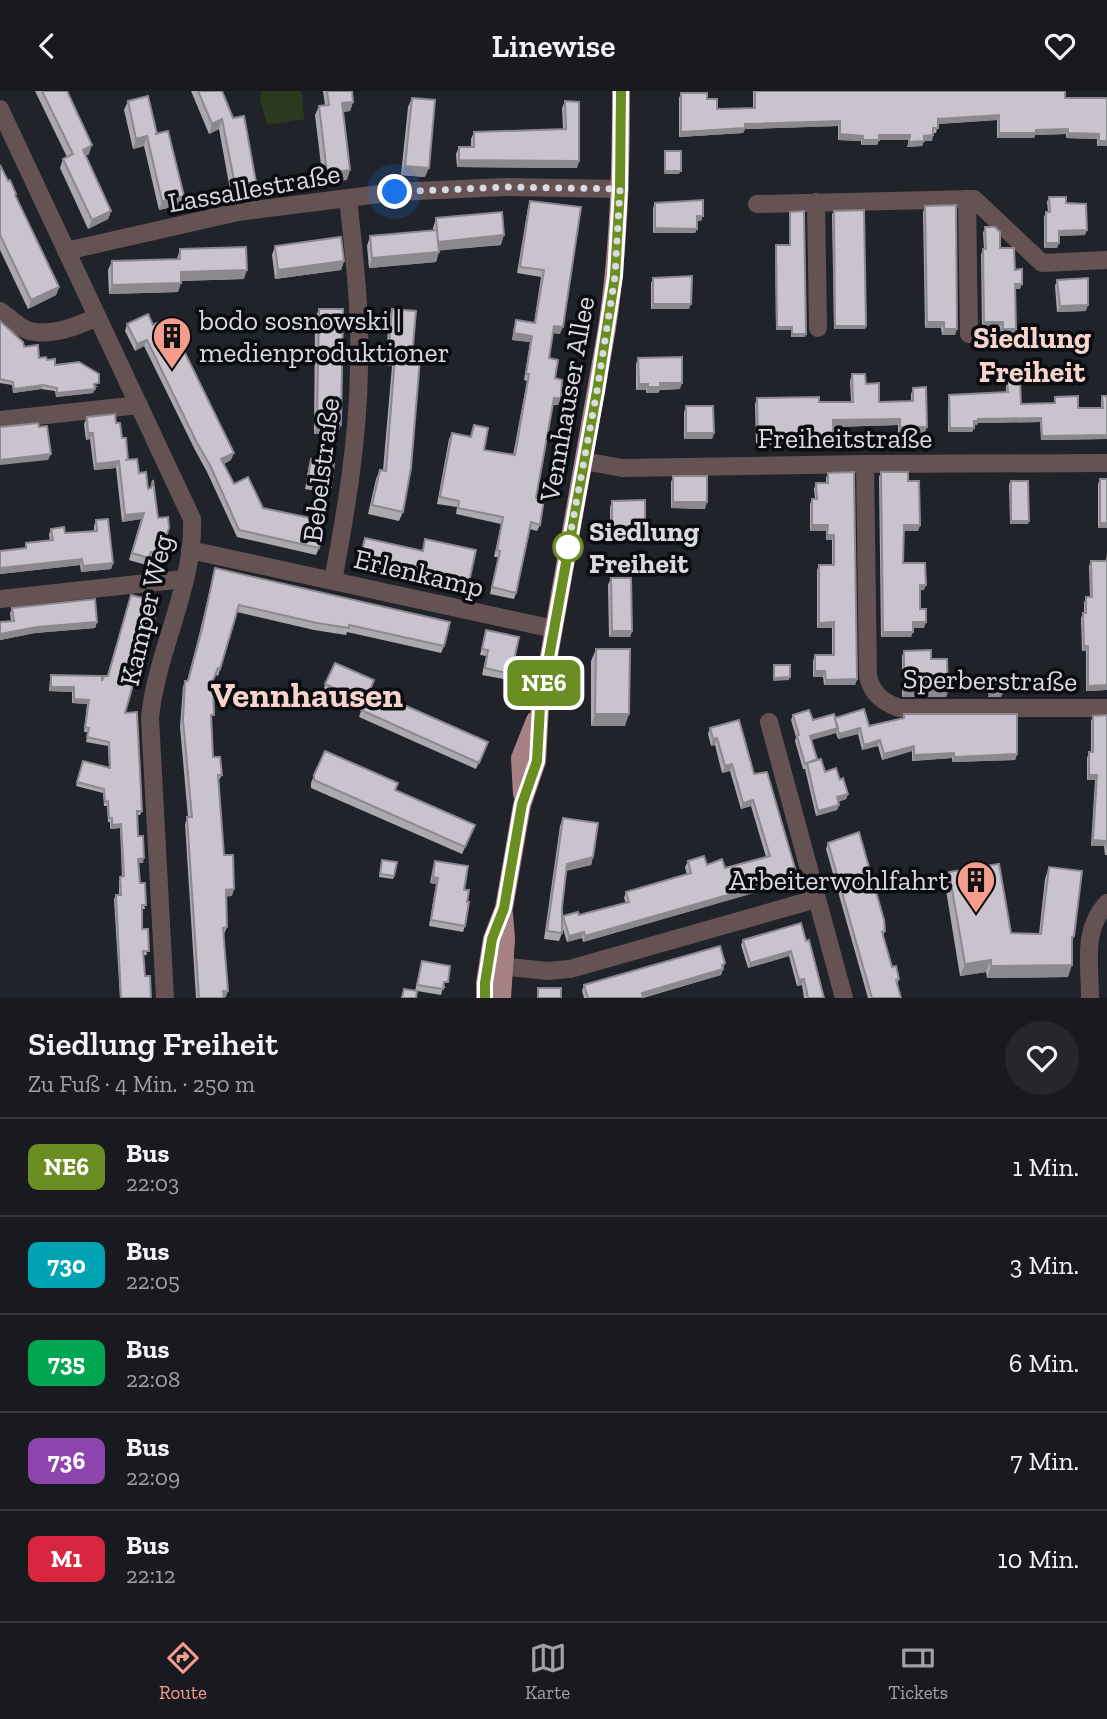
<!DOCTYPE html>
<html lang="de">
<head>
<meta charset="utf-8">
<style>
  body { margin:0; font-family:"Zilla Slab",serif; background:#25272d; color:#f1f3f6; height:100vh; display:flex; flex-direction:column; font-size:26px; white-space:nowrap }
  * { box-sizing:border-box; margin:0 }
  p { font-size:23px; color:#9fa1a5 }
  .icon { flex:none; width:38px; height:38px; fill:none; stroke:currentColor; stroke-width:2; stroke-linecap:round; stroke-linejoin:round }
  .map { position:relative; height:907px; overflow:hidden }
  .sheet { display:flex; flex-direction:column; background:#181a20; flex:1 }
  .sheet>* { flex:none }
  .badge { padding:0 14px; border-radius:10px; font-size:24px; line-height:46px }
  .you { position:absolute; width:35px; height:35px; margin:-18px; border:5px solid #fff; border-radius:50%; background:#1a73e8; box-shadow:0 0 0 10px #1a73e833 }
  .map>.badge { position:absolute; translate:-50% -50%; box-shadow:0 0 0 4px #fff }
  .round { display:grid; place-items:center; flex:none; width:74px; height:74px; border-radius:37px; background:#25272d }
  .headline { display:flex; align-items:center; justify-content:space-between; height:119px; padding:0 28px }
  h1 { font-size:33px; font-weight:600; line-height:52px }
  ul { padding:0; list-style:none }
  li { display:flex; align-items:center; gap:21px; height:98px; padding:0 28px; border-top:2px solid #36383e }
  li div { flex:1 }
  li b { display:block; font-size:26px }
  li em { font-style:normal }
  li .badge { min-width:77px; font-weight:700; text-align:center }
  header { display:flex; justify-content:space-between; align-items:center; height:91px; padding:0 28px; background:#181a20; font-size:32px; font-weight:600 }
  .menu { display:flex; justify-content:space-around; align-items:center; height:98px; border-top:2px solid #36383e; background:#181a20; font-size:19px; color:#9fa1a5 }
  .menu a { display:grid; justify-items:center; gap:4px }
  .menu .current { color:#f49d8d }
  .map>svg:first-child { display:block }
  .green { fill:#2b3a1f }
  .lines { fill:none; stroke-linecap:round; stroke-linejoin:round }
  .minor { stroke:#655354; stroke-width:18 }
  .major { stroke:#a88184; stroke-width:18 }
  .wall { fill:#aca8b0 }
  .shaded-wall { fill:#8c8890 }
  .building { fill:#c8c3cd; stroke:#8c8890; stroke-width:2 }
  .line-casing { stroke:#fff; stroke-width:16 }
  .line { stroke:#6b8e23; stroke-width:10 }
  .walk { stroke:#d8dadf; stroke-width:7; stroke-dasharray:0 12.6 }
  .stop-dot { fill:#fff; stroke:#6b8e23; stroke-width:3.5 }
  .labels { text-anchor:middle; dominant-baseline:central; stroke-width:7; stroke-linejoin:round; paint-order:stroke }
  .street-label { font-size:28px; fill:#d8dadf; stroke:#0b0c10 }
  .poi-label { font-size:28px; fill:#d8dadf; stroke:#0b0c10; text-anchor:start }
  .stop-label { font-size:28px; font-weight:bold; fill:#d8dadf; stroke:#0b0c10; text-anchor:start }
  .neighbourhood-label { font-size:30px; font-weight:bold; fill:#f6d4cd; stroke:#0b0c10 }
  .district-label { font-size:35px; font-weight:bold; fill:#f6d4cd; stroke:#0b0c10 }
</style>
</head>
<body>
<header><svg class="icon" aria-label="back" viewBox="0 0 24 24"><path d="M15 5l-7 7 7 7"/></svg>Linewise<svg class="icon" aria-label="heart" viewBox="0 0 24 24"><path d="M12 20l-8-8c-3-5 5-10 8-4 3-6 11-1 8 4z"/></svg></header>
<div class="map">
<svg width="1107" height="907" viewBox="0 0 1107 907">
  <rect width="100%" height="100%" fill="#20232a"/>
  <path class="green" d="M261,0H299L302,4L304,28L267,34L260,7Z"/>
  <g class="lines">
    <path class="minor" d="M0,18L192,428C195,493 156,562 150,627L165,907
      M967,108L969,243
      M816,111L818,237
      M757,113L974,108L1042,172L1107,169
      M66,160L238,121L395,101L505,96L620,98
      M0,220C8,225 18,236 27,239C49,247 78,235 97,226
      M0,329L139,314
      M584,370L622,377L865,373L1107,372
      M865,373L868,585C872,603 883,611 899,617H1107
      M190,459L554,538
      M333,490C346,420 358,350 359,278C361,222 354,163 348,107
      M0,508L184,488
      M769,631L844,907
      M490,874L547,880L570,878L816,808
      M1090,907C1090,873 1082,839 1107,812"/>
    <path class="major" d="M522,703L520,667L535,629
      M485,907V892L492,848L504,817L522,714L537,670L540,616L607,237C619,158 621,80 621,0
      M502,907L506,848L504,823"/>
  </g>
  <path class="wall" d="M35,0H67L89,63L85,65L111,120L108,128L88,138L60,77L63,68L67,66Z
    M191,0H222L233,27L256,91L252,100L231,104L219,38L209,43Z
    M323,0H352L353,11L350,20L343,21L347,89L323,91L315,24L319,15L325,14Z
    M753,0H1065V7H1107V55H1097V48L1066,47V43L1035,44L1034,47H997V29L938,33L936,42H933L932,50H924L922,55L907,56L909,49H879L877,54H861V50L838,49V35L745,38L743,42L679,46V7L681,2L707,8L717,18L753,17Z
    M412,7L425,86L401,84L408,16Z
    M128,10L157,43L180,114L159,119L144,55L133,58L124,19Z
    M565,10L579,70L577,77L457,76L456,63L459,56H471V48L474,41L563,38L562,17Z
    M0,74L8,90L16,103L15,106L59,196L56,204L28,218L0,159Z
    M1049,106L1066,112L1085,144L1059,145L1057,157H1044V126L1046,121H1048L1047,111Z
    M530,110L560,243L553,242L549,267L555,287L558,314H553L536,407L540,434L537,440L530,438L516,502L514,508L490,503L498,466H494L501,433L456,423L457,416L437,413L449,348L452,342L470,346L474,334L484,359L513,364L527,290L524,289L530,251L512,249L514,236L516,229L534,232L541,186L517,182L528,116Z
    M655,112L701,130H697V138L695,142H653V117Z
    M925,115L955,244H942L941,237H925L923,121Z
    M834,120L866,235L865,238H834L832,123Z
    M790,121L805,246H791V239H776L775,158L776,154H789V124Z
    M436,127L501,154L439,159L436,171L369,177L367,155L370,145L433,140V137Z
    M985,136L1015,179L1020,198H1015L1016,238L1014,243H1001L1000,236H982L981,163L984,158L983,142Z
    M275,155L344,170L341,179L275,188L272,164Z
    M180,158L244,188L181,190L178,201L109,203L108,179L112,170L177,168Z
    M653,187L689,218H651V192Z
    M1057,189L1086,220L1057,221L1055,195Z
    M319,218L338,343H314L315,227Z
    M392,218L412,267L403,421L399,430L368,423L376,388L380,379H383L392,275L385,274L389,227Z
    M0,230L24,256L39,267L47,269L98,296H95L93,302L56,306L55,300L41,298L13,302L12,294L0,292Z
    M127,233L153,234L231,369L224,373L234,393L263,417L319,457L316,464L237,446L207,381L195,359L144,255L135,260L125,240Z
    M638,267L680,298L660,299L658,302H646V299H636V273Z
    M852,283L866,293L879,311L911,310V303L913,297L925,342L898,343V334L833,336V347L831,353L756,354L755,313L757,307L819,311H851L850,290Z
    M1007,289L1021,313L1054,312L1055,306L1078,317H1101V309L1102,305L1107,348L1041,349L1040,331L978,332L977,334H974L972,341H948V308L949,304L1006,301V293Z
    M686,315L714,342L712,348H684V321Z
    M87,326L116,332L128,369L139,382L148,398L158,427L169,437L158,471L148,468L146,474L129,469L141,428L122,431L116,377L94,379L90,348L86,349L84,333Z
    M311,368L331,396L328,402L305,398L309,374Z
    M881,381L908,390L920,434L918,440H904L903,472L924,499H920V518L924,537H913L911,546H881L879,386Z
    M828,382L857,588L855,594H824L823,586H813V570L815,564H832V537H817V479L819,474H832V449H826V440H810V413L812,408H815L814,398L816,392H826V387Z
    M673,385L705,418L671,417V391Z
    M1100,388H1107V437H1098V393Z
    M1011,390L1028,433H1010L1009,393Z
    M612,410L643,441L610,442V416Z
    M96,429L113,472L111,478L81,481L80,474L0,483V460L24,458L26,452L50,450L49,443L51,438L65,442L94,440V435Z
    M365,447L422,460L425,448L469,491L466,497L358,474Z
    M1107,462V599L1086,600V560H1082L1081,527L1083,522H1084V512L1086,506H1090L1089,475L1091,470H1106Z
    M215,477L444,555L441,562L347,541L346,544L314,539L237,521L220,578L218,585L216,584L213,590L211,631L213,666L222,684L218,691L224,764L232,805H226L227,836L224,843L226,906L196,907L185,733L188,726L180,636L183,596L185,590H187L199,544Z
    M611,487L632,540L630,546H609L608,494Z
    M131,504L139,588L138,593L134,592L125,622L142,720L140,724H137L138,745L143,772H138L140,792L145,818H142V838L147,864H143L145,885L151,907H120L114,808L116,804H119V790L120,786H122L120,737L110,738V731H108L107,715H104L103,702L76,695L83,670L109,677L108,655L86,651L88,641H84L87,613L72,612V601L49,600L50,588L51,584L102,590L107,585Z
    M12,517L97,531L95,537L35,542L0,549V531L11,530L10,522Z
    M486,539L511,583L509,589L482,584L486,565L480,564Z
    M596,558L625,635H591V570Z
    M904,560L931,568L948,600L946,606H902V565Z
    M335,572L370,599L488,651L476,678L359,626L362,617L323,599Z
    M904,623L1017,663L1015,669L952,671V667L912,670V660L882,669L878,655L862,659L858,643L838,648L836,642L811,649L817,668L825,681L840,689L848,703L846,708L838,711L839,714L837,719L816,725L805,678H803L795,650L796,646L791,629L793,624L813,629L835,627L869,635L903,627Z
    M1107,624V764H1105L1104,755H1091L1095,689H1087V667L1089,661H1091V630L1093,625Z
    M710,637L754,683L795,790L583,851L582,847L567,851L562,835V842L559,850L544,848L560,735L563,727L593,766L591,774L566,780L562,816V828L563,825L579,824L626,812L624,807L626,801L687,784L685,776L688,770L725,777L766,766L751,715L741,718L730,680L722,682L715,654L711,655L708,643Z
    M314,684L396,699L475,734L462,763L311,697V692Z
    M828,752L885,840L883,845L892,876L899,888L897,894L901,907H868L826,758Z
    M382,769L394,785L393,788L379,786Z
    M435,770L464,799L465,835L463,841L429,835L436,793L430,792L433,776Z
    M1049,776L1074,845L1072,851L1068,886L987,887L986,881L960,885L945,793L949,781L1011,842L1039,843L1045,788Z
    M801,832L824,907H804L802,894L797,895L789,865L748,877L741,854L743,849Z
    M422,870L446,897H443L441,904L417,900L416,907H401L404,898L415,900Z
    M725,872L721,884L643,907H584L582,900L584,894Z"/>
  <path class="shaded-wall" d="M353,11L350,20L339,21L342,12Z
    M999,24L997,29L936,33L938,28Z
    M222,28L219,38L209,43L212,33Z
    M840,30L838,35L745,38L743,42L679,46L681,41L745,33Z
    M1068,38L1066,43L1035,44L1034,47H997L999,42L1036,39Z
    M1068,42L1099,43L1097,48L1066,47Z
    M840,43L863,45L861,50L838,49Z
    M879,44H910L909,49H879L877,54H861L863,49Z
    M933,44L932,50H922L924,45Z
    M147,45L144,55L133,58L136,48Z
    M924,50L922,55L907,56L909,51Z
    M1099,50H1107V55H1097Z
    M92,54L89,63L79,67L83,59Z
    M459,69L579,70L577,77L457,76Z
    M405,75L429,77L425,86L401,84Z
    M350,79L347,89L323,91L327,82Z
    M665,80H681L679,83H664Z
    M256,91L252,100L231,104L235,94Z
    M184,105L180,114L159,119L162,110Z
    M111,120L108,128L88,138L92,129Z
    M697,125H703L701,130H695Z
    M655,137L697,138L695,142H653Z
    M1087,139L1085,144L1057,145L1059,140Z
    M504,144L501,154L435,160L438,151Z
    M1046,152H1059L1057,157H1044Z
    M439,161L436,171L369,177L372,167Z
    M344,170L341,179L275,188L278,179Z
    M247,179L244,188L178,190L181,181Z
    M181,192L178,201L109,203L112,194Z
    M1015,193H1022L1020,198H1013Z
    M59,196L56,204L28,218L31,209Z
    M653,213H691L689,218H651Z
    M1088,214L1086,220L1057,221L1060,215Z
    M927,231H944L941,237H925Z
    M984,231H1003L1000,236H982Z
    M554,235L563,236L560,243L551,241Z
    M835,235H866L865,238H834Z
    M777,236H792L791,239H776Z
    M944,238H957L955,244H942Z
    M1003,238H1016L1014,243H1001Z
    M514,242L532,245L530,251L512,249Z
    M792,243H806L805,246H791Z
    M147,249L144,255L135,260L137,253Z
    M388,265L395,266L392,275L385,274Z
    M660,292H682L680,298L660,299L658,302H646L648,296Z
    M639,293H648L646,299H636Z
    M43,294L41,298L13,302L14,298Z
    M95,298L93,302L56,306L57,302Z
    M554,307H561L558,314L552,313Z
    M1041,327L1040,331L978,332L977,334L972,335L974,330L978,328Z
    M900,328L898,334L831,336L833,329Z
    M317,333L341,334L338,343H314Z
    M900,336H927L925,342L898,343Z
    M950,337H974L972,341H948Z
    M88,342H93L90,348L86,349Z
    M686,342H714L712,348H684Z
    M1107,344V348L1041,349L1042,345Z
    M833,347L831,353L756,354L758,348Z
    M234,362L231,369L219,375L221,368Z
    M51,363L48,369L0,374V369Z
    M119,370L116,377L94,379L96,373Z
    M673,411H707L705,418L671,417Z
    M144,422L141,428L122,431L125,424Z
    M1011,430H1029L1028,433H1010Z
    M1100,432H1107V437H1098Z
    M812,434H828L826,440H810Z
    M904,434H920L918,440H902Z
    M645,435L643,441L610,442L612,436Z
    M827,444H834L832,449H826Z
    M82,468L80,474L0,483V477Z
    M113,472L111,478L81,481L83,475Z
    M920,494H926L924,499H918Z
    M97,531L95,537L35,542L0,549V543L37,536Z
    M834,531L832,537H817L819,532Z
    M913,531H926L924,537H911Z
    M612,540H632L630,546H609Z
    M883,541H913L911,546H881Z
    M1084,555H1088L1086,560H1082Z
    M815,580H825L823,586H813Z
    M790,586L789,589L773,590L774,587Z
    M857,588L855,594H824L826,589Z
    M1107,594V599L1086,600L1088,595Z
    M51,596H74L72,601L49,600Z
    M904,600H948L946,606H902Z
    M989,602H1003L1001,606H988Z
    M74,608L89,609L87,613L72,612Z
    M595,623H629L625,635H591Z
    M838,637L836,642L808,650L810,645Z
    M860,637L858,643L838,648L839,643Z
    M717,647L715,654L711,655L713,648Z
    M880,649L878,655L862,659L864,654Z
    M914,655L912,660L882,669L884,663Z
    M954,662L952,667L912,670L914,664Z
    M1017,663L1015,669L952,671L954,666Z
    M732,673L730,680L722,682L725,675Z
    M1089,684H1097L1095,689H1087Z
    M848,703L846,708L835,712L837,706Z
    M753,709L751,715L741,718L743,712Z
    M839,714L837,719L816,725L818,720Z
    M121,733L120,737L110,738L112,734Z
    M1093,749L1106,750L1104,755H1091Z
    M593,766L591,774L564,780L567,773Z
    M144,767L143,772H137L138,768Z
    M797,784L795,790L583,851L585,845Z
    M433,786L438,787L436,793L430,792Z
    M234,798L232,805L223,806L226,799Z
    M584,841L582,847L567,851L569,845Z
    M791,860L789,865L748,877L750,872Z
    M991,869L986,881L960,885L965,873Z
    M725,872L721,884L640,907L642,902Z
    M1072,874L1068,886L987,887L991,875Z
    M804,888L802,894L797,895L799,889Z
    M223,900H228L226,906H221Z"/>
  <path class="building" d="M42,0H67L92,54L83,59L111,120L92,129L63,68L73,63Z
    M198,0H222L233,27L244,25L256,91L235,94L222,28L212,33Z
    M327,0H352L353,11L342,12L350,79L327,82L319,15L329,14Z
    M755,0H1065V7H1107V50H1099V43L1068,42V38L1036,39V42H999V24L938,28V37H933V44L924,45V50L909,51L910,44H879V49H863V45L840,43V30L745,33V37L681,41V2H707V8H717V18L755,17Z
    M148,5L157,43H155L168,40L184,105L162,110L147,45L136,48L128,10Z
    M412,7L435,9L429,77L405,75Z
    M565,10L579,11V70L459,69V56H474V41L566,38Z
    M665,60H681V80H665Z
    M0,74L8,90L10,89L16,103L15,104L59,196L31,209L0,144Z
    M1049,106H1066V112L1086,113L1087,139L1059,140V152H1046V121H1050Z
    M703,109V125H697V138L655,137V112Z
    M530,110L581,116L563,236L554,235L549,267L558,269L555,287L562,289L561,307H554L536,407L544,408L540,434L531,431L516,502L492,496L500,460L497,459L503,426L458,417L459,410L440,406L452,342L471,346L474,334L488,337L484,359L515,364L529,283H526L532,245L514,242L516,229L535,232L544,179L520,176Z
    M956,114L957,238H944V231H927L925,115Z
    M864,119L866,235H835L834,120Z
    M804,120L806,243H792V236H777L776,154H790V121Z
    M502,121L504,144L438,151L436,127Z
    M985,136H995L1000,141V157H1014L1015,179L1022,178V193H1015L1016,238H1003V231H984L983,158H986Z
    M437,139L439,161L372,167L370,145Z
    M341,146L344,170L278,179L275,155Z
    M246,156L247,179L181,181V192L112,194V170L180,168V158Z
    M692,185L691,213H653V187Z
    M1088,187V214L1060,215L1057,189Z
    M319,218H343L341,334L317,333Z
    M392,218L416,220L412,267L420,268L411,377L403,421L372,414L380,379L386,380L395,266L388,265Z
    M148,223L153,234L168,227L234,362L221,368L234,393L248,386L263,417L325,430L319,457L239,439L210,374L197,352L147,249L137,253L127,233Z
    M0,230L23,251L24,256L38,254L39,267L46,266L47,269L55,268V274L79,271L99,283V292L94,293L95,298L57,302V297L43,294L14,298L13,291L0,288Z
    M682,266V292H660V296H648V293H639L638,267Z
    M852,283H865L866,293L879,292V311L913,310V297L926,296L927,336H900V328L833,329V347L758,348L757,307L819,306V311H853Z
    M1007,289H1020L1021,313L1055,312V306L1078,305V317H1103L1102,305H1107V344L1042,345L1041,327L978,328V330H974V337H950L949,304L1008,301Z
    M686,315H713L714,342H686Z
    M115,323L116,332H120L122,347H126L128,369H125L137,368L139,382L146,381L148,398L151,397L153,389L158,427L168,426L169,437L160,464L151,461L149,467L132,462L144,422L125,424L119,370L96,373L93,342H88L87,326Z
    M38,332L39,336L47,335L51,363L0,369V336Z
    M311,368L334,372L331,396L307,392Z
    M854,381L857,588L826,589L825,580H815V564H834V531L819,532V474H834V444H827L828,434H812V408H817L816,392H828V382Z
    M881,381H908V390H919L920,434H904L903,472H925L926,494H920V518H926V531H913V541H883Z
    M673,385H707V411H673Z
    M1100,388H1107V432H1100Z
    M1011,390H1028L1029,430H1011Z
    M645,409V435L612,436V410Z
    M108,428L113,472L83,475L82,468L0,477V460L26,457V452L53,449L51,438L64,436L65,442L97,440L96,429Z
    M365,447L423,460L425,448L476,459L469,491L360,468Z
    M1091,470H1107V594L1088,595V555H1084L1083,522H1086V506H1092Z
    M215,477L450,531L444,555L349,534V537L317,532L239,514L220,578L218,577L213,589L214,624H211L213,666H220L222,684H218L224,764H233L234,798L226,799L227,836L223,837L228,900H223L224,907H199L187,726H192L183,629L185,590H188L202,538Z
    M611,487H631L632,540H612Z
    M131,504L159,511L139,588L135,587L125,622L137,621L142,720H137L138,745H143L144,767L138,768L140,792H145L146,814H142V838H148L149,860H143L144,872L145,885H150L151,907H121L116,804H121L120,786L124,785L121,733L112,734V727H109L108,710L105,711L104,698L77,691L83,670L110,677L109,651L87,646L89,637L85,636L89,609L74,608V596H51V584L102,585V590L104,585H108Z
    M95,508L97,531L37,536L0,543V531L14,530L12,517Z
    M486,539L519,546L511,583L485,577L488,559L482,558Z
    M596,558H630L629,623H595Z
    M931,559V568H947L948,600H904V560Z
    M335,572L374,589L370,599L488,651L479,672L361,619L365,611L325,593Z
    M774,574H790V586L774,587Z
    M1002,588L1003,602H989L988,589Z
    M864,618L869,635L904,627V623H1017V663L954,666V662L914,664V655L884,663L880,649L864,654L860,637L839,643L835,628L838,637L810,645L817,668L807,672L821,668L825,681L836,677L840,689L843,687L848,703L837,706L839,714L818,720L807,672L805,673L797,645L799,644L793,624L809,619L813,629L834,623L835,627Z
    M1107,624V758L1106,750L1093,749L1097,684H1089V661H1093V625Z
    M739,629L754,683L767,681L797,784L585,845L584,841L569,845L563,825L578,821L579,824L629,811L626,801L691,782L688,770L704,765L707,774L722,768L725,777L770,765L753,709L743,712L732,673L725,675L717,647L713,648L710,637Z
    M325,660L398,692L395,699L475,734L465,756L314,689V684Z
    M563,727L598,732L593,766L567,773L562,816V842L547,840Z
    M859,741L884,829L885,840L882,841L892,876L896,875L899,888L896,889L901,907H872L828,752Z
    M382,769L397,771L394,785L380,783Z
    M435,770L468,775L464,799H469L467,811H469L465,835L431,829L438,787L433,786Z
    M999,773L1011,842L1041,843L1049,776L1082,780L1074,845L1072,846V874L991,875V869L965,873L949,781Z
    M801,832L806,850L809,849L824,907H808L804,888L799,889L791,860L750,872L743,849Z
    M720,855L725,872L722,874L723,878L642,902L643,907H588L584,894Z
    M422,870L450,875L448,891H444L443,898L417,894Z
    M538,897H561V907H538Z
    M404,898L417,900L416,907H402Z"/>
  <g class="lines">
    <g class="line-casing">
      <path id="line" d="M485,907V892L492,848L504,817L522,713L537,670L540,616L597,300L615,185L620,98L621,0"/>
    </g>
    <use href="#line" class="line"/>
    <path class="walk" d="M395,101L505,96L620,98L615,185L597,300L568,456"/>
  </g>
  <defs>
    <g id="building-pin" transform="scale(2.0125)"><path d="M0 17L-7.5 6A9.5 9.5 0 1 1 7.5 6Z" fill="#f49d8d" stroke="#0b0c10"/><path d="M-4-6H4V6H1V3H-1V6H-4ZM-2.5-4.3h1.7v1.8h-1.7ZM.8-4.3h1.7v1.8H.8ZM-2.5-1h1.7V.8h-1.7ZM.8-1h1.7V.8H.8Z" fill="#111"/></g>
  </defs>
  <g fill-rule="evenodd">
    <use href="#building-pin" x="172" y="245"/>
    <use href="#building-pin" x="976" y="789"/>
  </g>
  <circle class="stop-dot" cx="568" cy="456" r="14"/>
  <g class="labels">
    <g class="street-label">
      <text transform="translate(254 97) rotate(-10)">Lassallestraße</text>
      <text transform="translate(567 308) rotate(-80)">Vennhauser Allee</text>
      <text x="845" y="347">Freiheitstraße</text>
      <text transform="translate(321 379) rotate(-83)">Bebelstraße</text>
      <text transform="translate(419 482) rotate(13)">Erlenkamp</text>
      <text transform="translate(146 519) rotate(-77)">Kamper Weg</text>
      <text transform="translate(990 589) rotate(1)">Sperberstraße</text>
    </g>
    <g class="poi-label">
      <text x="199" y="229">bodo sosnowski |<tspan x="199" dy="32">medienproduktioner</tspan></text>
      <text x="949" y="789" text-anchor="end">Arbeiterwohlfahrt</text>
    </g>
    <g class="stop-label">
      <text x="589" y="440">Siedlung<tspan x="589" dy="32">Freiheit</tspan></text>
    </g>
    <g class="neighbourhood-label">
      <text x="1032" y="247">Siedlung<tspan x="1032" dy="34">Freiheit</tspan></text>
    </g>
    <g class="district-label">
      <text x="307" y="604">Vennhausen</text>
    </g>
  </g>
</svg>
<div class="you" style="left:395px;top:101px"></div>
<b class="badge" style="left:544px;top:592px;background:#6b8e23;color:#fff">NE6</b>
</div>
<section class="sheet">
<div class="headline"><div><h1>Siedlung Freiheit</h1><p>Zu Fuß · 4 Min. · 250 m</p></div><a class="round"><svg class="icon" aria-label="heart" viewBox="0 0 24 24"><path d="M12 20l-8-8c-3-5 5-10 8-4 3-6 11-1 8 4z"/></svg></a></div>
<ul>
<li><span class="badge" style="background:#6b8e23;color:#fff">NE6</span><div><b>Bus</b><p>22:03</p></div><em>1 Min.</em></li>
<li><span class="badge" style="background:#00a3b4;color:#fff">730</span><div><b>Bus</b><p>22:05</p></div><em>3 Min.</em></li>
<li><span class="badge" style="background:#00a651;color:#fff">735</span><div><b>Bus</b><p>22:08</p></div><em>6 Min.</em></li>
<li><span class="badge" style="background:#8e44ad;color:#fff">736</span><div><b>Bus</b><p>22:09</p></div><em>7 Min.</em></li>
<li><span class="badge" style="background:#d7263d;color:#fff">M1</span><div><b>Bus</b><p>22:12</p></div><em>10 Min.</em></li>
</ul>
</section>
<nav class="menu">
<a class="current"><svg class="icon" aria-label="directions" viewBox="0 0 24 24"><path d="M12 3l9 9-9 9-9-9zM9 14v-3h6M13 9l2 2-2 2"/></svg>Route</a>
<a><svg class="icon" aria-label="map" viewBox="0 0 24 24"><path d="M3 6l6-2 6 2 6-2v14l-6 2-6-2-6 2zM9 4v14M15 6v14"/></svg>Karte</a>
<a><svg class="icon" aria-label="tickets" viewBox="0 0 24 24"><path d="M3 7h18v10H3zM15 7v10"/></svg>Tickets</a>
</nav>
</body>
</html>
